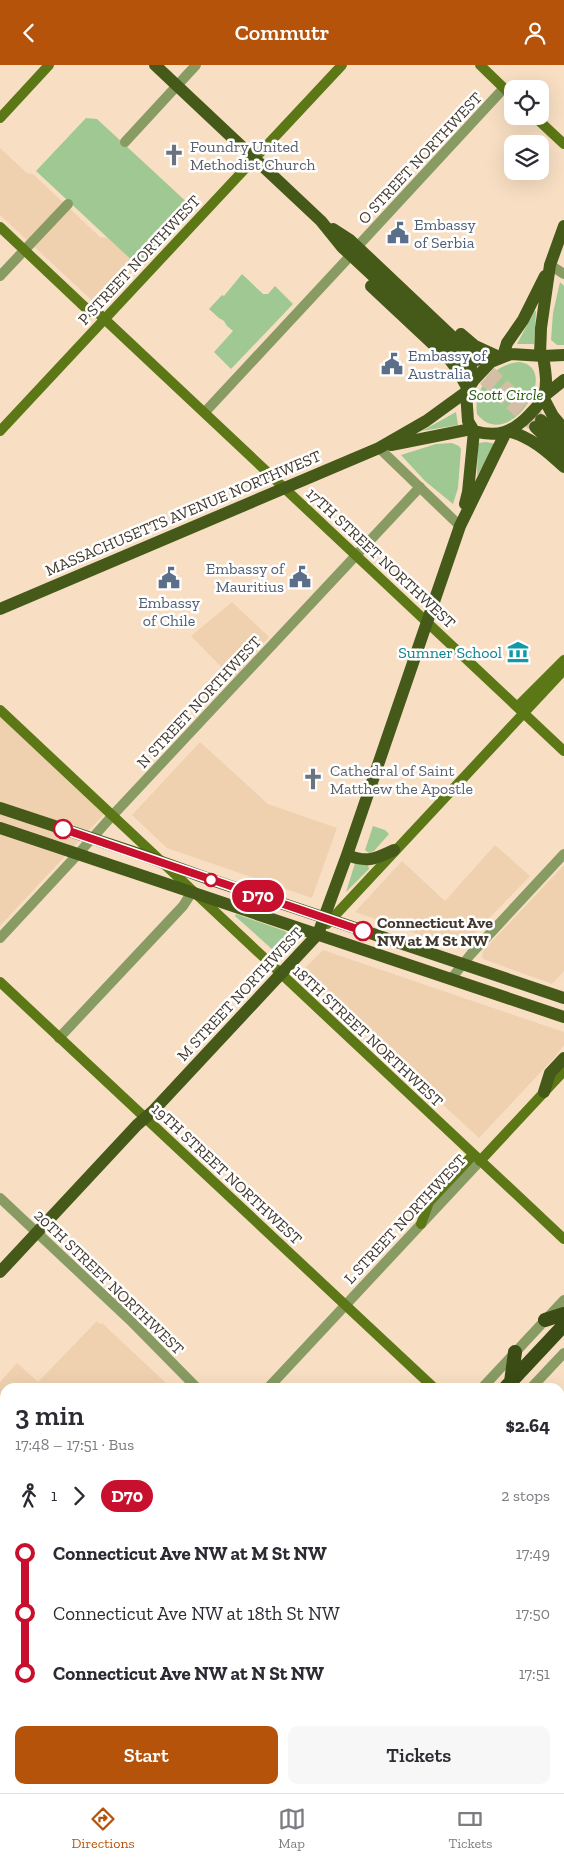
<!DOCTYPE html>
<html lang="en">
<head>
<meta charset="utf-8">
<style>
  body { margin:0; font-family:"Zilla Slab",serif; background:#f7f7f7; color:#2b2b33; height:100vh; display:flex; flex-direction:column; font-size:19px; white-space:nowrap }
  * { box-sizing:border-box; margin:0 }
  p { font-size:16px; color:#7c7c81 }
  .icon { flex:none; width:28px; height:28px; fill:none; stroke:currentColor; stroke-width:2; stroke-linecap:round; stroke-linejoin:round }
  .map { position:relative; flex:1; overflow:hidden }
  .side { position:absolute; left:0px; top:1318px; width:565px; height:411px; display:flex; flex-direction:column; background:#fff; border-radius:15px 15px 0 0; box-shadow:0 5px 20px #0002 }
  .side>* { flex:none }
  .badge { padding:0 10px; border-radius:16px; font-size:18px; line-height:32px }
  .fabs { position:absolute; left:504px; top:15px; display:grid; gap:10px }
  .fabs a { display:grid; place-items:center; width:45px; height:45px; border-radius:10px; background:#fff; box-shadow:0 5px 20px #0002; font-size:25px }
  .map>.badge { position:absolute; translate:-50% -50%; box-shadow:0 0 0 2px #fff }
  .legs { display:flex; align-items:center; gap:8px; height:55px; padding:0 15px; font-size:16px }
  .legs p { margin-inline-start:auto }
  .overview { display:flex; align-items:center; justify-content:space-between; height:85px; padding:0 15px }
  h1 { font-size:28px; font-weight:600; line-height:38px }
  .primary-button { display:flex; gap:10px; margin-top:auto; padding:10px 15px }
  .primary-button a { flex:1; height:58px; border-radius:10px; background:#b45309; color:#fff; font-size:20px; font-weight:600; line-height:58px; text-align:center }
  .primary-button a+a { background:#f7f7f7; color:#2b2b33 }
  ul { padding:0 15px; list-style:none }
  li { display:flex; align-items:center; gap:18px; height:60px; font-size:19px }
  li i { display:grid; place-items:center; width:8px; height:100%; margin:0 6px; background:currentColor }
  li i::after { content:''; width:12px; height:12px; margin:-6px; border:4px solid; border-radius:50%; background:#fff }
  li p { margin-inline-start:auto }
  li:first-child i { background:linear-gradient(#0000 50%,currentColor 0) }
  li:last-child i { background:linear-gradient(currentColor 50%,#0000 0) }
  header { display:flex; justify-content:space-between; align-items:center; height:65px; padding:0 15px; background:#b45309; color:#fff; font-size:22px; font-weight:600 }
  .dock { display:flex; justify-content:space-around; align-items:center; height:70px; border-top:1px solid #e1e1e2; background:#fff; font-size:14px; color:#7c7c81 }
  .dock a { display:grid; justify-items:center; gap:2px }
  .dock .on { color:#b45309 }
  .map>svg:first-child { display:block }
  .built { fill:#efd1af }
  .education { fill:#dad6ec }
  .park { fill:#a0c893 }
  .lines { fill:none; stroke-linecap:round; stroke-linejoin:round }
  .primary-tunnel { stroke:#d4bea5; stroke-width:12; stroke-dasharray:12 6; stroke-linecap:butt }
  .minor { stroke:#879b63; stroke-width:10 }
  .tertiary { stroke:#879b63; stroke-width:10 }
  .secondary { stroke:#5c7715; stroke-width:10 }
  .primary { stroke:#455918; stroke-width:12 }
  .trunk { stroke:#3b4c14; stroke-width:14 }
  .line-1-casing { stroke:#fff; stroke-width:11 }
  .line-1 { stroke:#c8102e; stroke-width:8 }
  .stop-1-dot { fill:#fff; stroke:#c8102e; stroke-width:2.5 }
  .labels { text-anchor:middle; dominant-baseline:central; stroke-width:5; stroke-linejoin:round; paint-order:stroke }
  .worship-label { font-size:16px; fill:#5b616d; stroke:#fff; text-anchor:start }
  .street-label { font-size:16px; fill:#42382d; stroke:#fff }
  .service-label { font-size:16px; fill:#4e5e75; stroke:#fff; text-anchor:start }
  .park-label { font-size:16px; font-style:italic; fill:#255a0b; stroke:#fff }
  .culture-label { font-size:16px; fill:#0d838f; stroke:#fff; text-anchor:end }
  .stop-label { font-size:16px; font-weight:bold; fill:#42382d; stroke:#fff; text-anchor:start }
</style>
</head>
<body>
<header><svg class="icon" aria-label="back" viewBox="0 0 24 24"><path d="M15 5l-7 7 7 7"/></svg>Commutr<svg class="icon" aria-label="person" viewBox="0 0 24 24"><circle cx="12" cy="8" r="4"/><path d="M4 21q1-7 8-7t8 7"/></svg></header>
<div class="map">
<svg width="564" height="1728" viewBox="0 0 564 1728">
  <rect width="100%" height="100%" fill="#f8dfc3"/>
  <path class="built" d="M0,83L27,108L33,109L100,172L108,173L138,201L98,241L0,150Z
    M232,537L269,572L233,614L191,571Z
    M0,645L107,746L0,861Z
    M200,677L268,739L337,763L312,833L167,783L132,750Z
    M495,780L530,811L460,884L355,847L402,796L445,836Z
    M564,800V906L552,919L483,894L482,893L483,886Z
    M323,885L564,967V980L555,992L479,1073L300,908Z
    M97,1256L100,1259L102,1258L167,1319L163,1322H5V1387L0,1382V1317L17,1298L38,1317Z
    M5,1455V1559L0,1555V1460Z
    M564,1530V1627L560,1629V1534Z"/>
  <path class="education" d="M560,1680L564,1684V1728H502L506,1724H560Z"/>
  <path class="park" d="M86,53L97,54L192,142L138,201L36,106Z
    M242,209L263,229H268L275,221L293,239L231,304L214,287L233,266L227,261L224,256L219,253L209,244L222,230L224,231Z
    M560,217L564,221V280H557L551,275L553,248Z
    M535,245L536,247L534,279H517Z
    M520,297C563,304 508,389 477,349C473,324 494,298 520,297Z
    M456,347L458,360L422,366Z
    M486,377L496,379L477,411L478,378Z
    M452,378L459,381L461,384L458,423L453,439L425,416L401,390L436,379Z
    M373,761L385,765L389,769L374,786L369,788L365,785Z
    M355,798L368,800L369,804L346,827Z
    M236,849L285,866L289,871C287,877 280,884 274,886L235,851Z
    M441,1724H475L471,1728H431Z"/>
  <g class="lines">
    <path class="primary-tunnel" d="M477,295L539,353
      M471,302L533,360"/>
    <path class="minor" d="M125,77L196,0
      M357,182L504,23
      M550,200L564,209
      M0,211L68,139
      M205,347L351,190
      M379,383L460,461
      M112,751L420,422
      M0,873L78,789
      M451,914L471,889L564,789
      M59,973L183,841L192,827"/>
    <path class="tertiary" d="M78,789L112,751
      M0,1133L130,1255L196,1322
      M269,1322L480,1096
      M483,1322L564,1235
      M532,1322L564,1288
      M0,1408L5,1413
      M0,1610L5,1605
      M560,1660L564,1664
      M339,1724L343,1728
      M486,1728L489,1724"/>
    <path class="secondary" d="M480,0L512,31
      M534,51L564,79
      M0,53L49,0
      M0,162L90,247H97L564,686
      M0,366L342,0
      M517,642L564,595
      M0,645L564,1174
      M327,859L564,605
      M0,917L433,1322
      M480,1096L564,1006
      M421,1159L429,1137L473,1090
      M560,1442L564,1445
      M560,1519L564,1515
      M363,1728L366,1724"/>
    <path class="primary" d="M155,0L321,156L342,182L471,302
      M333,164L350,175L477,295
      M371,221L450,295L458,306L468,324
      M461,269L475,281L499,292
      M540,290L541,263L550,200L564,161
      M503,291L507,278L523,255L545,211
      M543,291C545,304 548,318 544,330C541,338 535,344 530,349C513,367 498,373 474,366L468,356L466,327L474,315L491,297L511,289L543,291L564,290
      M544,331L564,315
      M543,332L553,351L564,364
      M541,355L564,377
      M535,362L564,390
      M508,366C531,372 547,386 564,402
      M391,380L471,364
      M465,439L468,427L474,366
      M0,544L379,383L426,356L466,327
      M0,743L139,789L209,814L564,933
      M0,763L564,952
      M347,790C368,798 375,794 394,785
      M544,1027L550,1008L564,993
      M0,1207L137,1060L153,1046L318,869L347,790L460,461L506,367
      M560,1651L564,1649
      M104,1728L108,1724
      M152,1728L156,1724
      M378,1728L388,1724"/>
    <path class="trunk" d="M545,1255L564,1249
      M511,1317L515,1287
      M506,1322L564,1260
      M118,1728L122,1724
      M135,1728L139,1724"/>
  </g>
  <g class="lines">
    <g class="line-1-casing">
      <path id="line-1" d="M63,764L363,866"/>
    </g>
    <use href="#line-1" class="line-1"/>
  </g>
  <defs>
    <g id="church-bare" transform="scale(1.725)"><path d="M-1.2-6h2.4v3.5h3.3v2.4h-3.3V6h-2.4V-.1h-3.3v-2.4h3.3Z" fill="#6b7280" stroke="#fff" stroke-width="2.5" paint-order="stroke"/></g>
    <g id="civic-bare" transform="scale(1.725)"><path d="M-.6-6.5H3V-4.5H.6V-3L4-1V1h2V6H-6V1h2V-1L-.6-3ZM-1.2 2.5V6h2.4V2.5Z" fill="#5c6f8a" stroke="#fff" stroke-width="2.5" paint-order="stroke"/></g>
    <g id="museum-bare" transform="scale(1.725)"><path d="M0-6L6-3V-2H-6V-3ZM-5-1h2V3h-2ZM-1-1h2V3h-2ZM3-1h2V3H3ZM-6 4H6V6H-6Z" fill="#0f9aa8" stroke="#fff" stroke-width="2.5" paint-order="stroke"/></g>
  </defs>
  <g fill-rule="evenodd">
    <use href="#church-bare" x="174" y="90"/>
    <use href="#civic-bare" x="398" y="168"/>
    <use href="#civic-bare" x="392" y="299"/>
    <use href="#civic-bare" x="300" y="512"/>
    <use href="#civic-bare" x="169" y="513"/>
    <use href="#museum-bare" x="518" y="587"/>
    <use href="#church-bare" x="313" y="714"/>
  </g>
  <g class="stop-1-dot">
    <circle cx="63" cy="764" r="9"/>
    <circle cx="211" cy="815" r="6"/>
    <circle cx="363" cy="866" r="9"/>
  </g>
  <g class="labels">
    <g class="worship-label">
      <text x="190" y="81">Foundry United<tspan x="190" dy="18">Methodist Church</tspan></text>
      <text x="330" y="705">Cathedral of Saint<tspan x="330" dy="18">Matthew the Apostle</tspan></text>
    </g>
    <g class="street-label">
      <text transform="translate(420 93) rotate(-47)">O STREET NORTHWEST</text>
      <text transform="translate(139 195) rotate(-47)">P STREET NORTHWEST</text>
      <text transform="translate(183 448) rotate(-23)">MASSACHUSETTS AVENUE NORTHWEST</text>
      <text transform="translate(381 493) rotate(43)">17TH STREET NORTHWEST</text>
      <text transform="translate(199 637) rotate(-47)">N STREET NORTHWEST</text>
      <text transform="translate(240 929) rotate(-47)">M STREET NORTHWEST</text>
      <text transform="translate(368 971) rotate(43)">18TH STREET NORTHWEST</text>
      <text transform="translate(227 1109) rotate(43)">19TH STREET NORTHWEST</text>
      <text transform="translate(405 1154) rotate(-47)">L STREET NORTHWEST</text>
      <text transform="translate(109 1217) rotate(44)">20TH STREET NORTHWEST</text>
    </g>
    <g class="service-label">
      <text x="414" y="159">Embassy<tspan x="414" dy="18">of Serbia</tspan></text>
      <text x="408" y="290">Embassy of<tspan x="408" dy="18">Australia</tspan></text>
      <text x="284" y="503" text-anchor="end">Embassy of<tspan x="284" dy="18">Mauritius</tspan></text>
      <text x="169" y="537" text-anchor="middle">Embassy<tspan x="169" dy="18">of Chile</tspan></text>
    </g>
    <g class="park-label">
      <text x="506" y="329">Scott Circle</text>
    </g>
    <g class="culture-label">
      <text x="502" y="587">Sumner School</text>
    </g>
    <g class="stop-label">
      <text x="377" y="857">Connecticut Ave<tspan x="377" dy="18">NW at M St NW</tspan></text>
    </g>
  </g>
</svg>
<div class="fabs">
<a><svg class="icon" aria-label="locate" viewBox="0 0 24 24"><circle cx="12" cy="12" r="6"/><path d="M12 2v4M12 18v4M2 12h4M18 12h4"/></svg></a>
<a><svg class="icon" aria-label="layers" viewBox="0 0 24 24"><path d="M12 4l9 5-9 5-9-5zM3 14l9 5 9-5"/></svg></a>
</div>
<b class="badge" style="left:258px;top:831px;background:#c8102e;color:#fff">D70</b>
<section class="side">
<div class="overview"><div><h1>3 min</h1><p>17:48 – 17:51 · Bus</p></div><b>$2.64</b></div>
<div class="legs"><svg class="icon" aria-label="walk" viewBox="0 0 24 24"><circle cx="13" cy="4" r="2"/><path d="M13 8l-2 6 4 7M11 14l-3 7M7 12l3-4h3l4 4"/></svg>1<svg class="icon" aria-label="forward" viewBox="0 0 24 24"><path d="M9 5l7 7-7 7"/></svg><b class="badge" style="background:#c8102e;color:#fff">D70</b><p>2 stops</p></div>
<ul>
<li><i style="color:#c8102e"></i><b>Connecticut Ave NW at M St NW</b><p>17:49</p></li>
<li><i style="color:#c8102e"></i><span>Connecticut Ave NW at 18th St NW</span><p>17:50</p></li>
<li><i style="color:#c8102e"></i><b>Connecticut Ave NW at N St NW</b><p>17:51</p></li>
</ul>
<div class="primary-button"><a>Start</a><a>Tickets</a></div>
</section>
</div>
<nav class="dock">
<a class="on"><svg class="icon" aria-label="directions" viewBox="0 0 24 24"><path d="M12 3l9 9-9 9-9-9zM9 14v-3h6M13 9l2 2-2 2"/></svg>Directions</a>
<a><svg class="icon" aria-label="map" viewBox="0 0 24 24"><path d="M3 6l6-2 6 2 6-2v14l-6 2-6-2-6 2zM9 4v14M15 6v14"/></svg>Map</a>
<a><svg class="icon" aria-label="tickets" viewBox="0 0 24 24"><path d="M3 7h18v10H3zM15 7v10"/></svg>Tickets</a>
</nav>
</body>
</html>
